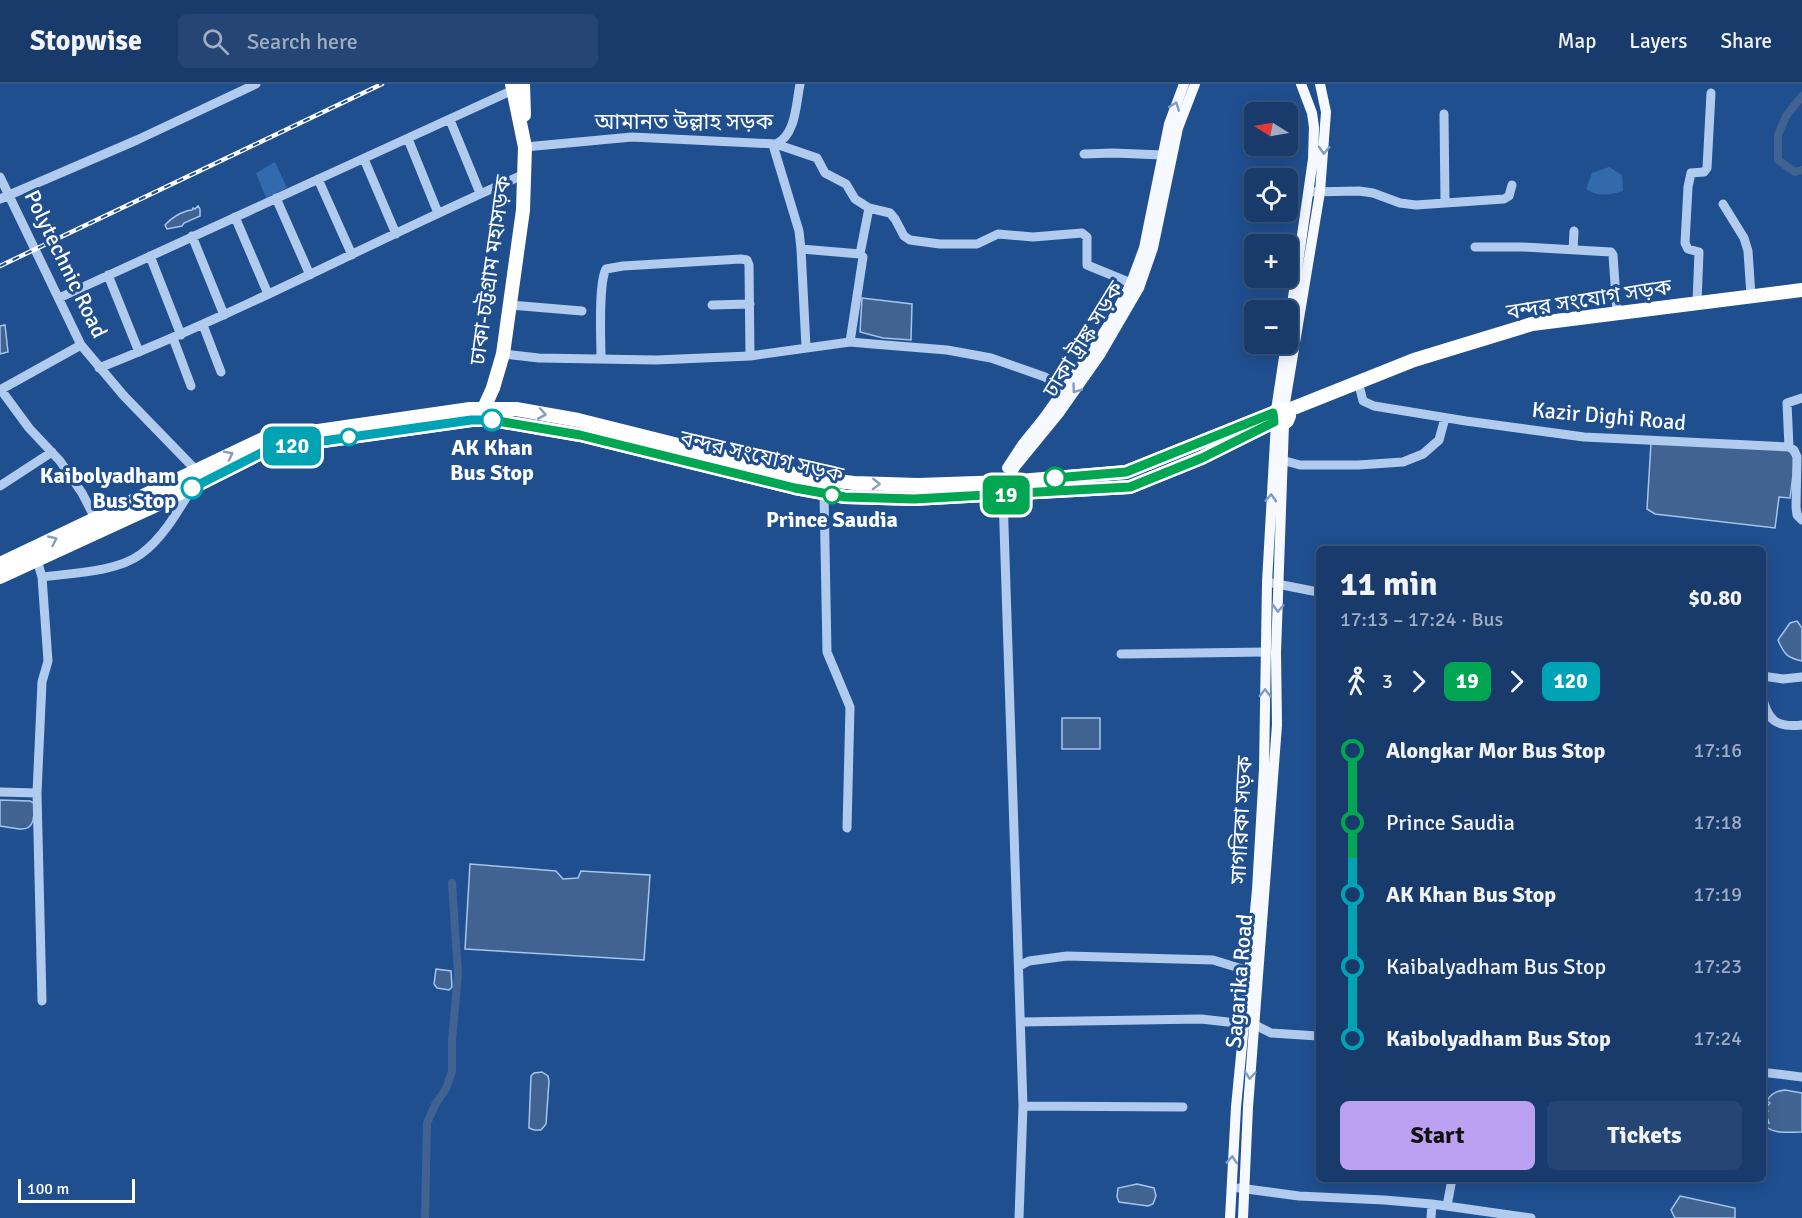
<!DOCTYPE html>
<html lang="en">
<head>
<meta charset="utf-8">
<style>
  body { margin:0; font-family:Signika,"Noto Sans Bengali",sans-serif; background:#254674; color:#f1f3f6; height:100vh; display:flex; flex-direction:column; font-size:22px; white-space:nowrap }
  * { box-sizing:border-box; margin:0 }
  p { font-size:20px; color:#9fadc2 }
  .icon { flex:none; width:33px; height:33px; fill:none; stroke:currentColor; stroke-width:2; stroke-linecap:round; stroke-linejoin:round }
  .map { position:relative; flex:1; overflow:hidden }
  .panel { position:absolute; left:1316px; top:462px; width:450px; height:636px; display:flex; flex-direction:column; background:#183b6c; border-radius:9px; box-shadow:0 3px 15px #0003,0 0 0 2px #36557f }
  .panel>* { flex:none }
  .badge { padding:0 12px; border-radius:9px; font-size:21px; line-height:39px }
  .needle { width:39px; rotate:281deg }
  .buttons { position:absolute; left:1244px; top:18px; display:grid; gap:12px }
  .buttons a { display:grid; place-items:center; width:54px; height:54px; border-radius:9px; background:#183b6c; box-shadow:0 3px 15px #0003,0 0 0 2px #36557f; font-size:30px }
  .scale { position:absolute; left:18px; bottom:15px; width:117px; box-sizing:border-box; padding-left:6px; border:3px solid #fff; border-top:0; font-size:16px; line-height:21px; white-space:nowrap; color:#fff; -webkit-text-stroke:4px #204f90; paint-order:stroke }
  .map>.badge { position:absolute; translate:-50% -50%; box-shadow:0 0 0 3px #fff }
  .legs { display:flex; align-items:center; gap:9px; height:66px; padding:0 24px; font-size:20px }
  .legs p { margin-inline-start:auto }
  .overview { display:flex; align-items:center; justify-content:space-between; height:102px; padding:0 24px }
  h1 { font-size:33px; font-weight:800; line-height:45px }
  .action { display:flex; gap:12px; margin-top:auto; padding:12px 24px }
  .action a { flex:1; height:69px; border-radius:9px; background:#bca0f2; color:#111; font-size:24px; font-weight:800; line-height:69px; text-align:center }
  .action a+a { background:#254674; color:#f1f3f6 }
  ul { padding:0 24px; list-style:none }
  li { display:flex; align-items:center; gap:21px; height:72px; font-size:22px }
  li i { display:grid; place-items:center; width:9px; height:100%; margin:0 8px; background:currentColor }
  li i::after { content:''; width:15px; height:15px; margin:-8px; border:4px solid; border-radius:50%; background:#183b6c }
  li p { margin-inline-start:auto }
  li:first-child i { background:linear-gradient(#0000 50%,currentColor 0) }
  li:last-child i { background:linear-gradient(currentColor 50%,#0000 0) }
  header { display:flex; align-items:center; gap:36px; box-sizing:border-box; height:84px; padding:0 30px; background:#183b6c; border-bottom:2px solid #36557f }
  header strong { font-size:28px }
  nav { display:flex; gap:33px; margin-inline-start:auto; font-size:21px }
  .search { width:420px; height:54px; background:#254674; display:flex; align-items:center; gap:15px; box-sizing:border-box; padding:0 21px; border-radius:9px; color:#9fadc2; font-size:22px }
  .map>svg:first-child { display:block }
  .green { fill:#3369ad }
  .water { fill:#416392; stroke:#a4c5ee; stroke-width:1.5 }
  .lines { fill:none; stroke-linecap:round; stroke-linejoin:round }
  .canal { stroke:#416392; stroke-width:8 }
  .minor { stroke:#b0cbed; stroke-width:9 }
  .major { stroke:#f6f9ff; stroke-width:10 }
  .highway { stroke:#fff; stroke-width:14 }
  .rail-casing { stroke:#fff; stroke-width:4.5 }
  .rail { stroke:#204f90; stroke-width:2; stroke-dasharray:7; stroke-linecap:butt }
  .oneway { stroke:#809cc2 }
  .oneway2 { stroke:#849ec2 }
  .line-1-casing { stroke:#fff; stroke-width:14 }
  .line-2-casing { stroke:#fff; stroke-width:14 }
  .line-1 { stroke:#00a651; stroke-width:9 }
  .line-2 { stroke:#00a3b4; stroke-width:9 }
  .stop-2-dot { fill:#fff; stroke:#00a3b4; stroke-width:3 }
  .stop-1-dot { fill:#fff; stroke:#00a651; stroke-width:3 }
  .labels { text-anchor:middle; dominant-baseline:central; stroke-width:6; stroke-linejoin:round; paint-order:stroke }
  .street-label { font-size:22px; fill:#fff; stroke:#204f90 }
  .stop-label { font-size:22px; font-weight:bold; fill:#fff; stroke:#204f90 }
</style>
</head>
<body>
<header>
<strong>Stopwise</strong>
<div class="search"><svg class="icon" aria-label="search" viewBox="0 0 24 24"><circle cx="10" cy="10" r="6"/><path d="M15 15l6 6"/></svg>Search here</div>
<nav><a>Map</a><a>Layers</a><a>Share</a></nav>
</header>
<div class="map">
<svg width="1802" height="1134" viewBox="0 0 1802 1134">
  <rect width="100%" height="100%" fill="#204f90"/>
  <path class="green" d="M275,78L287,104L266,114L256,89Z
    M1609,83L1622,91L1623,107C1610,111 1598,113 1586,105L1592,89Z"/>
  <path class="water" d="M198,122L200,125V132L184,139L182,142L167,145L165,141C171,134 182,127 192,126L193,124L195,125Z
    M862,214L912,220L911,256L883,254L860,248Z
    M5,241L8,268L0,270V242Z
    M1651,359L1788,365L1795,375L1790,414L1779,413L1775,444L1655,430L1647,425Z
    M1797,537L1802,544V577C1787,574 1784,570 1778,556L1790,539Z
    M1062,634H1100V665H1062Z
    M0,716L30,717L34,719C36,751 25,746 0,742Z
    M470,780L556,787L563,795L578,794L581,787L650,791L644,876L465,865Z
    M436,885L451,887L452,903L449,906L437,904L434,900Z
    M542,988L548,992L549,997L546,1040L541,1046H534L529,1044V1041L531,992L534,989Z
    M1785,1006L1802,1009V1048C1789,1048 1774,1051 1764,1041L1769,1039L1766,1030L1768,1027L1765,1025L1770,1019L1767,1017C1771,1009 1777,1007 1785,1006Z
    M1137,1100L1154,1104L1156,1112L1153,1120L1148,1122L1119,1118L1117,1113L1118,1104Z
    M1680,1112L1735,1124V1134H1675L1671,1126Z"/>
  <g class="lines">
    <path class="canal" d="M1802,12L1786,32L1778,51V76L1795,88L1802,86
      M425,1134L427,1039L436,1019L446,1005L452,987V957L458,890L452,799"/>
    <path class="minor" d="M1444,30L1445,118
      M450,36L480,109
      M408,55L438,129
      M776,60L817,74L825,89L846,100L855,115L869,124L860,170L801,165
      M773,61L799,147L801,165L806,263
      M525,63L632,53L776,60C796,51 796,20 800,0
      M1084,70L1113,69L1163,71
      M364,75L396,150
      M0,93L81,261L124,312L192,382L197,392
      M318,95L352,171
      M1310,108L1359,107L1373,109L1400,119L1416,121L1504,115L1509,112L1512,101
      M276,114L310,191
      M0,115L137,56L256,0
      M1723,120L1744,154L1748,167L1751,212
      M869,124L890,129L895,135L904,152L910,156L940,160H977L998,150L1033,153L1082,149L1087,153V181L1131,199
      M235,133L268,210
      M192,152L224,231
      M1475,163H1522L1611,168L1613,171L1617,229
      M1573,166L1574,147
      M150,172L181,251
      M108,191L139,268
      M59,214L513,6
      M1697,219L1699,168L1688,165L1685,159L1688,103L1691,89L1704,88L1707,84L1711,9
      M510,221L582,227
      M712,221L750,220
      M203,241L221,288
      M173,254L191,302
      M850,258L863,173L860,170
      M503,270L539,274L656,276L750,272L850,258L873,260L947,266L991,274L1045,293L1064,306
      M601,275C601,255 598,200 606,185L623,182L741,175L747,176L749,181L750,272
      M99,284C245,227 382,152 525,90
      M1360,305L1363,317L1374,322L1466,337L1584,353L1789,363L1794,366L1797,373L1796,423L1797,431L1802,436
      M0,306L81,261
      M1,306L29,344L60,377L82,409L96,436
      M1789,363L1787,319L1802,314
      M1278,375L1300,381H1358L1403,378L1423,370L1439,356L1445,334
      M0,402L52,368
      M824,409L827,568L850,623L847,744
      M1003,412L1023,1022L1019,1134
      M37,476L42,493L48,577L42,598L37,709L42,917
      M42,493C72,489 117,488 141,470C163,454 178,427 192,404
      M1267,498L1318,508
      M1121,570L1266,568
      M1762,592L1783,595L1802,593
      M1762,611C1767,636 1776,644 1802,641
      M0,708L37,709
      M1019,882L1029,877L1067,872L1213,876L1249,887
      M1021,938L1201,935L1255,941L1271,949L1318,952
      M1769,989L1802,993
      M1023,1022L1183,1023
      M1239,1104L1299,1112L1384,1116L1432,1120L1531,1134
      M1447,1122L1452,1095
      M1431,1134L1432,1120"/>
    <path class="major" d="M1287,255L1313,75L1314,43L1312,29L1301,0
      M1284,325L1320,108L1326,28L1320,0
      M1276,326L1286,260
      M1007,384L1022,361L1043,335L1091,268L1115,231L1131,199L1144,164L1169,40L1184,0
      M1006,403L1015,383L1060,328L1100,271L1139,204L1153,164L1178,44L1195,0
      M1230,1134L1236,1023L1257,806L1264,685L1267,498L1276,339
      M1243,1134L1248,1023L1277,641L1276,569L1284,340"/>
    <path class="highway" d="M523,0L524,31
      M1286,327L1414,276L1532,240L1802,206
      M483,331L484,324L493,304L503,270L523,126L525,63L512,0
      M0,480L263,355L470,325H516L578,336L810,394L854,399L918,401L1007,398L1126,388L1273,329L1279,325L1286,327L1289,332L1287,337L1281,341L1276,339L1273,335V329
      M0,493L150,424L261,369L295,361L472,336H493L580,351L795,404L845,413L914,415L1130,403L1201,374L1274,338"/>
    <g class="rail-casing">
      <path id="rail" d="M0,182L382,0"/>
    </g>
    <use href="#rail" class="rail"/>
  </g>
  <defs><path id="oneway-chevron" d="M-2-3.5L2.5 0L-2 3.5" fill="none" stroke-width="1.6" stroke-linecap="round" stroke-linejoin="round" transform="scale(1.5)"/></defs>
  <g class="oneway">
    <use href="#oneway-chevron" transform="translate(1175 22) rotate(-69)"/>
    <use href="#oneway-chevron" transform="translate(1324 66) rotate(93)"/>
    <use href="#oneway-chevron" transform="translate(1076 305) rotate(126)"/>
    <use href="#oneway-chevron" transform="translate(1271 414) rotate(-87)"/>
    <use href="#oneway-chevron" transform="translate(1278 524) rotate(92)"/>
    <use href="#oneway-chevron" transform="translate(1265 609) rotate(-89)"/>
    <use href="#oneway-chevron" transform="translate(1250 991) rotate(95)"/>
    <use href="#oneway-chevron" transform="translate(1232 1076) rotate(-86)"/>
  </g>
  <g class="oneway2">
    <use href="#oneway-chevron" transform="translate(542 330) rotate(10)"/>
    <use href="#oneway-chevron" transform="translate(229 371) rotate(-27)"/>
    <use href="#oneway-chevron" transform="translate(876 400) rotate(2)"/>
    <use href="#oneway-chevron" transform="translate(53 456) rotate(-25)"/>
  </g>
  <g class="lines">
    <g class="line-1-casing">
      <path id="line-1" d="M492,336L580,351L795,404L845,413L914,415L1130,403L1202,374L1274,338L1273,329L1126,388L1055,394"/>
    </g>
    <g class="line-2-casing">
      <path id="line-2" d="M192,404L261,369L295,361L471,336H492"/>
    </g>
    <use href="#line-1" class="line-1"/>
    <use href="#line-2" class="line-2"/>
  </g>
  <g class="stop-2-dot">
    <circle cx="492" cy="336" r="10"/>
    <circle cx="349" cy="353" r="8"/>
    <circle cx="192" cy="404" r="10"/>
  </g>
  <g class="stop-1-dot">
    <circle cx="1055" cy="394" r="10"/>
    <circle cx="832" cy="411" r="8"/>
  </g>
  <g class="labels">
    <g class="street-label">
      <text x="684" y="37">আমানত উল্লাহ সড়ক</text>
      <text transform="translate(66 180) rotate(64)">Polytechnic Road</text>
      <text transform="translate(490 186) rotate(-82)">ঢাকা-চট্টগ্রাম মহাসড়ক</text>
      <text transform="translate(1589 215) rotate(-9)">বন্দর সংযোগ সড়ক</text>
      <text transform="translate(1083 255) rotate(-58)">ঢাকা ট্রাঙ্ক সড়ক</text>
      <text transform="translate(1609 332) rotate(5)">Kazir Dighi Road</text>
      <text transform="translate(762 372) rotate(13)">বন্দর সংযোগ সড়ক</text>
      <text transform="translate(1241 736) rotate(-87)">সাগরিকা সড়ক</text>
      <text transform="translate(1239 897) rotate(-85)">Sagarika Road</text>
    </g>
    <g class="stop-label">
      <text x="492" y="363">AK Khan<tspan x="492" dy="25">Bus Stop</tspan></text>
      <text x="176" y="391" text-anchor="end">Kaibolyadham<tspan x="176" dy="25">Bus Stop</tspan></text>
      <text x="832" y="435">Prince Saudia</text>
    </g>
  </g>
</svg>
<div class="buttons">
<a><svg class="needle" viewBox="-14 -14 28 28"><path d="M0-13l5 13h-10z" fill="#e53935"/><path d="M0 13l5-13h-10z" fill="#9fadc2"/></svg></a>
<a><svg class="icon" aria-label="locate" viewBox="0 0 24 24"><circle cx="12" cy="12" r="6"/><path d="M12 2v4M12 18v4M2 12h4M18 12h4"/></svg></a>
<a>+</a>
<a>−</a>
</div>
<div class="scale">100 m</div>
<b class="badge" style="left:1006px;top:411px;background:#00a651;color:#fff">19</b>
<b class="badge" style="left:292px;top:362px;background:#00a3b4;color:#fff">120</b>
<section class="panel">
<div class="overview"><div><h1>11 min</h1><p>17:13 – 17:24 · Bus</p></div><b>$0.80</b></div>
<div class="legs"><svg class="icon" aria-label="walk" viewBox="0 0 24 24"><circle cx="13" cy="4" r="2"/><path d="M13 8l-2 6 4 7M11 14l-3 7M7 12l3-4h3l4 4"/></svg>3<svg class="icon" aria-label="forward" viewBox="0 0 24 24"><path d="M9 5l7 7-7 7"/></svg><b class="badge" style="background:#00a651;color:#fff">19</b><svg class="icon" aria-label="forward" viewBox="0 0 24 24"><path d="M9 5l7 7-7 7"/></svg><b class="badge" style="background:#00a3b4;color:#fff">120</b></div>
<ul>
<li><i style="color:#00a651"></i><b>Alongkar Mor Bus Stop</b><p>17:16</p></li>
<li><i style="color:#00a651"></i><span>Prince Saudia</span><p>17:18</p></li>
<li><i style="color:#00a3b4"></i><b>AK Khan Bus Stop</b><p>17:19</p></li>
<li><i style="color:#00a3b4"></i><span>Kaibalyadham Bus Stop</span><p>17:23</p></li>
<li><i style="color:#00a3b4"></i><b>Kaibolyadham Bus Stop</b><p>17:24</p></li>
</ul>
<div class="action"><a>Start</a><a>Tickets</a></div>
</section>
</div>
</body>
</html>
